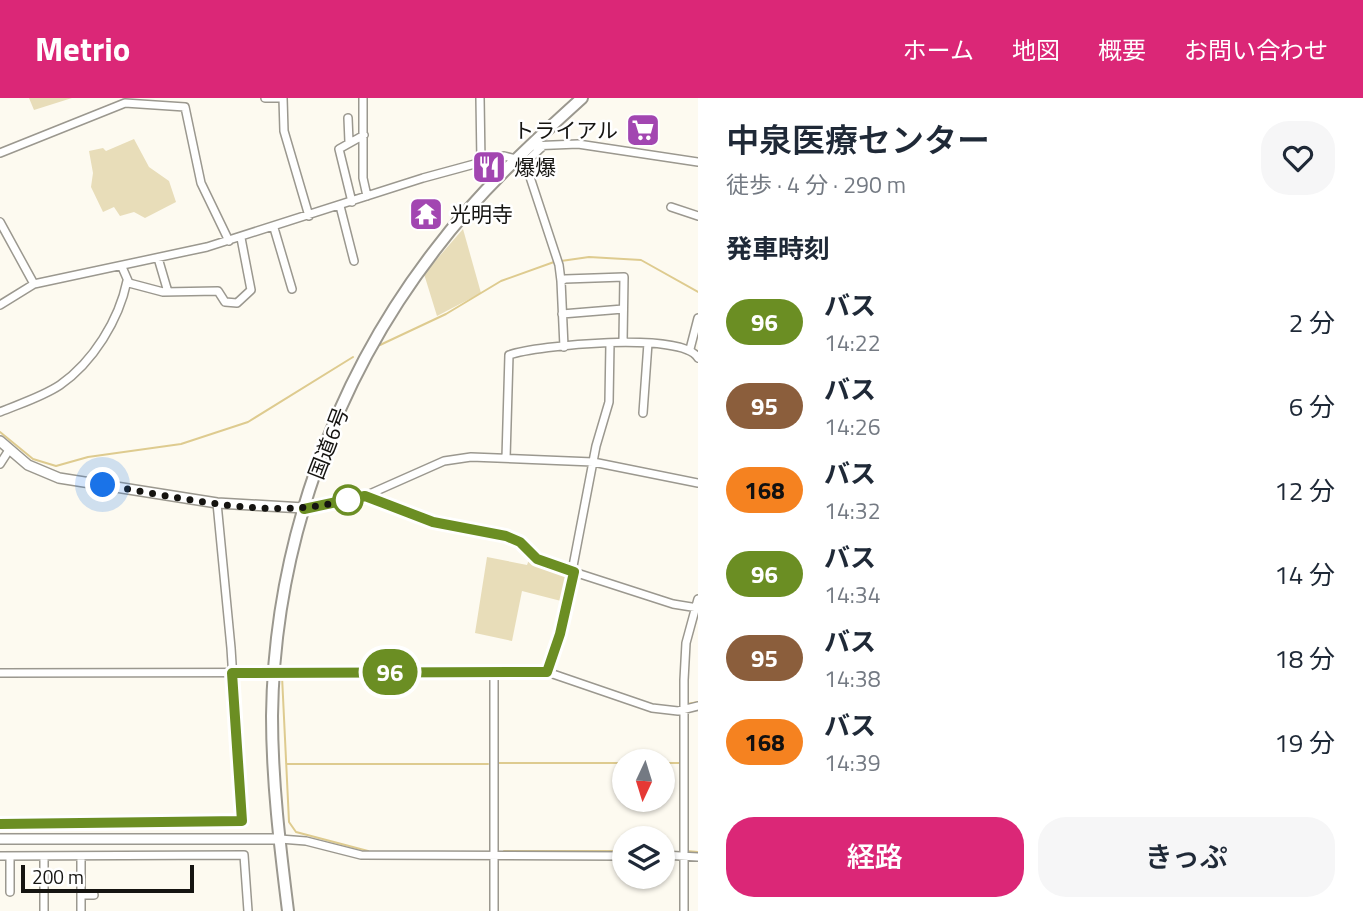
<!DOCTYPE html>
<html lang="ja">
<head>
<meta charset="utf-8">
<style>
  body { margin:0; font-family:"Titillium Web","Noto Sans JP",sans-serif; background:#f6f6f7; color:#1f2937; height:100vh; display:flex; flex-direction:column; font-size:26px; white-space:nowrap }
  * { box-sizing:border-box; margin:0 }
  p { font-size:23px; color:#747a83 }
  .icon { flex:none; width:38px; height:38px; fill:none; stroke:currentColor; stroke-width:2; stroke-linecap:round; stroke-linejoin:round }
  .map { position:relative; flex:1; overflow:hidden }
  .sheet { display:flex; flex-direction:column; background:#fff; width:665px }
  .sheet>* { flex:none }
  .badge { padding:0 14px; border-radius:23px; font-size:24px; line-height:46px }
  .needle { width:46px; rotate:184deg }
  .controls { position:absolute; left:612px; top:651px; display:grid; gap:14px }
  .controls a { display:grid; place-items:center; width:63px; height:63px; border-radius:50%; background:#fff; box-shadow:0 2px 5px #0004; font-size:35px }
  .scale { position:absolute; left:21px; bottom:18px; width:173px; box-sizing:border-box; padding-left:7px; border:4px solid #151411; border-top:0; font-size:19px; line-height:24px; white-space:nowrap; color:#151411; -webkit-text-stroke:5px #fff; paint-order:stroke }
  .you { position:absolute; width:35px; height:35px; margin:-18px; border:5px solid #fff; border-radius:50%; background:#1a73e8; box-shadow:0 0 0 10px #1a73e833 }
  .map>.badge { position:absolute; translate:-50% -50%; box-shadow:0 0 0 4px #fff }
  h2 { padding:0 28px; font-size:26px; line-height:63px }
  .round { display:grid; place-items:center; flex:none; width:74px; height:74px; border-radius:28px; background:#f6f6f7 }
  .overview { display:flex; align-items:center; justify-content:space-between; height:119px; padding:0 28px }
  h1 { font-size:33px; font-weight:600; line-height:52px }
  .primary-button { display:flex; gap:14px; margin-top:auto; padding:14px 28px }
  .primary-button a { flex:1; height:80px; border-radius:28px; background:#db2777; color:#fff; font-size:28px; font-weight:600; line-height:80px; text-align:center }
  .primary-button a+a { background:#f6f6f7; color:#1f2937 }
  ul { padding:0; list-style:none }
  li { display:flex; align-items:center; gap:21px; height:84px; padding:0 28px }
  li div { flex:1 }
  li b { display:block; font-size:26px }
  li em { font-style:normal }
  li .badge { min-width:77px; font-weight:700; text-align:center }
  header { display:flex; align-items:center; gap:42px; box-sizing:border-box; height:98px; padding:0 35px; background:#db2777; color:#fff }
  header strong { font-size:33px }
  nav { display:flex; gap:38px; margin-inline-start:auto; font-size:24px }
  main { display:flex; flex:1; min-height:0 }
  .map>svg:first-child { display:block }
  .green { fill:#e8ddb9 }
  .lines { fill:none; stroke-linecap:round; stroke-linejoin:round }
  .stream { stroke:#decb8f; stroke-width:2 }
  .minor-casing { stroke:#9b988f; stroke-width:10 }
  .major-casing { stroke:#9b988f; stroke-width:12 }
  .highway-casing { stroke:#9b988f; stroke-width:14 }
  .minor { stroke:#fff; stroke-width:7 }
  .major { stroke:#fff; stroke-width:9 }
  .highway { stroke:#fff; stroke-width:10 }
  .line-casing { stroke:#fff; stroke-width:16 }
  .line { stroke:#6b8e23; stroke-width:10 }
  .walk { stroke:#151411; stroke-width:7; stroke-dasharray:0 12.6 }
  .stop-dot { fill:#fff; stroke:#6b8e23; stroke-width:3.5 }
  .labels { text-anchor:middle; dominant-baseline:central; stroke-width:5; stroke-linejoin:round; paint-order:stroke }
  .poi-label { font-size:21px; fill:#151411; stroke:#fff; text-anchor:start }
  .street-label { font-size:21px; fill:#151411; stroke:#fff }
</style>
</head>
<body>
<header>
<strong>Metrio</strong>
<nav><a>ホーム</a><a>地図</a><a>概要</a><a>お問い合わせ</a></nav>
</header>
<main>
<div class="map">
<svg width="698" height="813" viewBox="0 0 698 813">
  <rect width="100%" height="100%" fill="#fdfaf0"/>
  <path class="green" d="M29,0H72L34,12Z
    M134,41L149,69L169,83L176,104L145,120L134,114L120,118L114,109L103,114L91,89L93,75L89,53L103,50L106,53Z
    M463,131L481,195L437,218L424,176Z
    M487,459L527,467L530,459L570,477L565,504L522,493L512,543L475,535Z"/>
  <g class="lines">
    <path class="stream" d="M561,163L589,159L641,162L698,194
      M380,247L446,216L501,183L554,164
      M0,334L33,361L56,368L88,359L181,346L248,324L353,259
      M282,578L289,724L296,734L368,753
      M687,606L698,604
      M499,665H625
      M663,665H680
      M286,666H488
      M504,753H625
      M687,753L698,754
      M387,754H446"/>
    <g class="minor-casing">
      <path id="minor" d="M265,0H283
        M283,0L284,33L309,118
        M363,0V80L367,98
        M480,0L481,64
        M348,20L349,44
        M529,48L578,46L698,64
        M542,49L527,63V70L559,167L561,183
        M0,55L125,5L185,9L201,85L229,143
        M352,104L339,51L364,37
        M340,108L354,163
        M671,109L698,118
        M0,124L34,186
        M274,130L292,191
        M158,160L168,194
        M122,169L129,185L163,194L218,193L225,204L237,205L251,192L241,140
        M0,207L34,186L207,149L423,80L504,58L516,61
        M562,216L623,211
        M564,249L561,183L565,181L624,179L623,243
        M690,251L698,220
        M0,314C19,306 42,299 60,287C93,264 119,222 127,183
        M643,315L648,245
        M506,360L509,257C536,247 684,233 698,260
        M0,366L9,352
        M365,398L434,424L498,435L520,444L546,465L673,506L698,510
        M304,410L365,398L444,363L471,359L593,364L698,385
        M547,574L560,536L596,348L609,304L610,245
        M0,575L547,574L652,610L678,613L698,608
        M0,726L242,723L231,550L217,405
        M280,741L306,743L361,757L625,758
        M663,757L698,759
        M0,758L244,757L248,813
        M81,758V813
        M10,794V758
        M81,797H94
        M44,813V758
        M494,813V575
        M684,813V582L686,545L698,501"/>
    </g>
    <g class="major-casing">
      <path id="major" d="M0,343L28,367L59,380L217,405L304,410
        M0,741H280"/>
    </g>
    <g class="highway-casing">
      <path id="highway" d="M288,813C280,749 272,683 272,618C274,451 333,284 435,152C478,95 530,47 582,0"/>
    </g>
    <use href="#minor" class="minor"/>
    <use href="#major" class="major"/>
    <use href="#highway" class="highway"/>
  </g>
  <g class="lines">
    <g class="line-casing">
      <path id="line" d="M0,726L242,723L232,575L547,574L560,536L574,474L537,461L520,444L506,438L433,424L365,398L304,411"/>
    </g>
    <use href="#line" class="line"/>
    <path class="walk" d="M103,387C183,399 271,424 351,401L348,402"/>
  </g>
  <defs>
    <g id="supermarket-square" transform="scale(1.75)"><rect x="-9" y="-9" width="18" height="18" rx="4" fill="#a246b1" stroke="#fff"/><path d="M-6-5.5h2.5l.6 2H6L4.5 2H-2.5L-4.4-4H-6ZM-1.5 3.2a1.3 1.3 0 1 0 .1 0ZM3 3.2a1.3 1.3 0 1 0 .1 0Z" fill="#fff"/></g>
    <g id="restaurant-square" transform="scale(1.75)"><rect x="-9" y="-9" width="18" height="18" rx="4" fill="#a246b1" stroke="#fff"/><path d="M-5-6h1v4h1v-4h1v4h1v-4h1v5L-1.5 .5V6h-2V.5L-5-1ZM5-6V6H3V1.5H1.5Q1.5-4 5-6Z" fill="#fff"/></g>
    <g id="temple-square" transform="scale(1.75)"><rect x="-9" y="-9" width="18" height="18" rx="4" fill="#a246b1" stroke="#fff"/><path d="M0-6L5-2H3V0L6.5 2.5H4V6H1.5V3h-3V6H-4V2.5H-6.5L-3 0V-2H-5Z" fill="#fff"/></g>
  </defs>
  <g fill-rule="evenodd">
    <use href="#supermarket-square" x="643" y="32"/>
    <use href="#restaurant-square" x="489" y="69"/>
    <use href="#temple-square" x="426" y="116"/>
  </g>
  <circle class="stop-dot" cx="348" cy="402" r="14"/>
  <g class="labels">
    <g class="poi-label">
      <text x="618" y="32" text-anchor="end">トライアル</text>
      <text x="514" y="69">爆爆</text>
      <text x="450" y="116">光明寺</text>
    </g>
    <g class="street-label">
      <text transform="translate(328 345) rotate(-69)">国道6号</text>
    </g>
  </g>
</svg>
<div class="controls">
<a><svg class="needle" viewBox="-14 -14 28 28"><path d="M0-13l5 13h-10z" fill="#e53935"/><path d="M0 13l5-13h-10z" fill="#747a83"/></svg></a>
<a><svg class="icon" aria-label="layers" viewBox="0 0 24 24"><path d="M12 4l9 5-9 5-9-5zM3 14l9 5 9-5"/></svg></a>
</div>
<div class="scale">200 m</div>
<div class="you" style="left:103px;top:387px"></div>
<b class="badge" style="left:390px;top:574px;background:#6b8e23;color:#fff">96</b>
</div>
<section class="sheet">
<div class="overview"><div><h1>中泉医療センター</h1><p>徒歩 · 4 分 · 290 m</p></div><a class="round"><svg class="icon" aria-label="heart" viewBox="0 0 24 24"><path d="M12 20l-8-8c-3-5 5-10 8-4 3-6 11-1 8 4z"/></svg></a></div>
<h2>発車時刻</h2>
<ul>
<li><span class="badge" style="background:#6b8e23;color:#fff">96</span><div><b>バス</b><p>14:22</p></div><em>2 分</em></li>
<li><span class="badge" style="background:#8b5e3c;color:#fff">95</span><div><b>バス</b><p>14:26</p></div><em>6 分</em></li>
<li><span class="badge" style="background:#f58220;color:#111">168</span><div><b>バス</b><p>14:32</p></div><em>12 分</em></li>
<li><span class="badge" style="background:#6b8e23;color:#fff">96</span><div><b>バス</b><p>14:34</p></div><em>14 分</em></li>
<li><span class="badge" style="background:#8b5e3c;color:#fff">95</span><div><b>バス</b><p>14:38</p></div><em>18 分</em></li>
<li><span class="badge" style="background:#f58220;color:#111">168</span><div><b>バス</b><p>14:39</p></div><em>19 分</em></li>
</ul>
<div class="primary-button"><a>経路</a><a>きっぷ</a></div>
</section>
</main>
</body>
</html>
